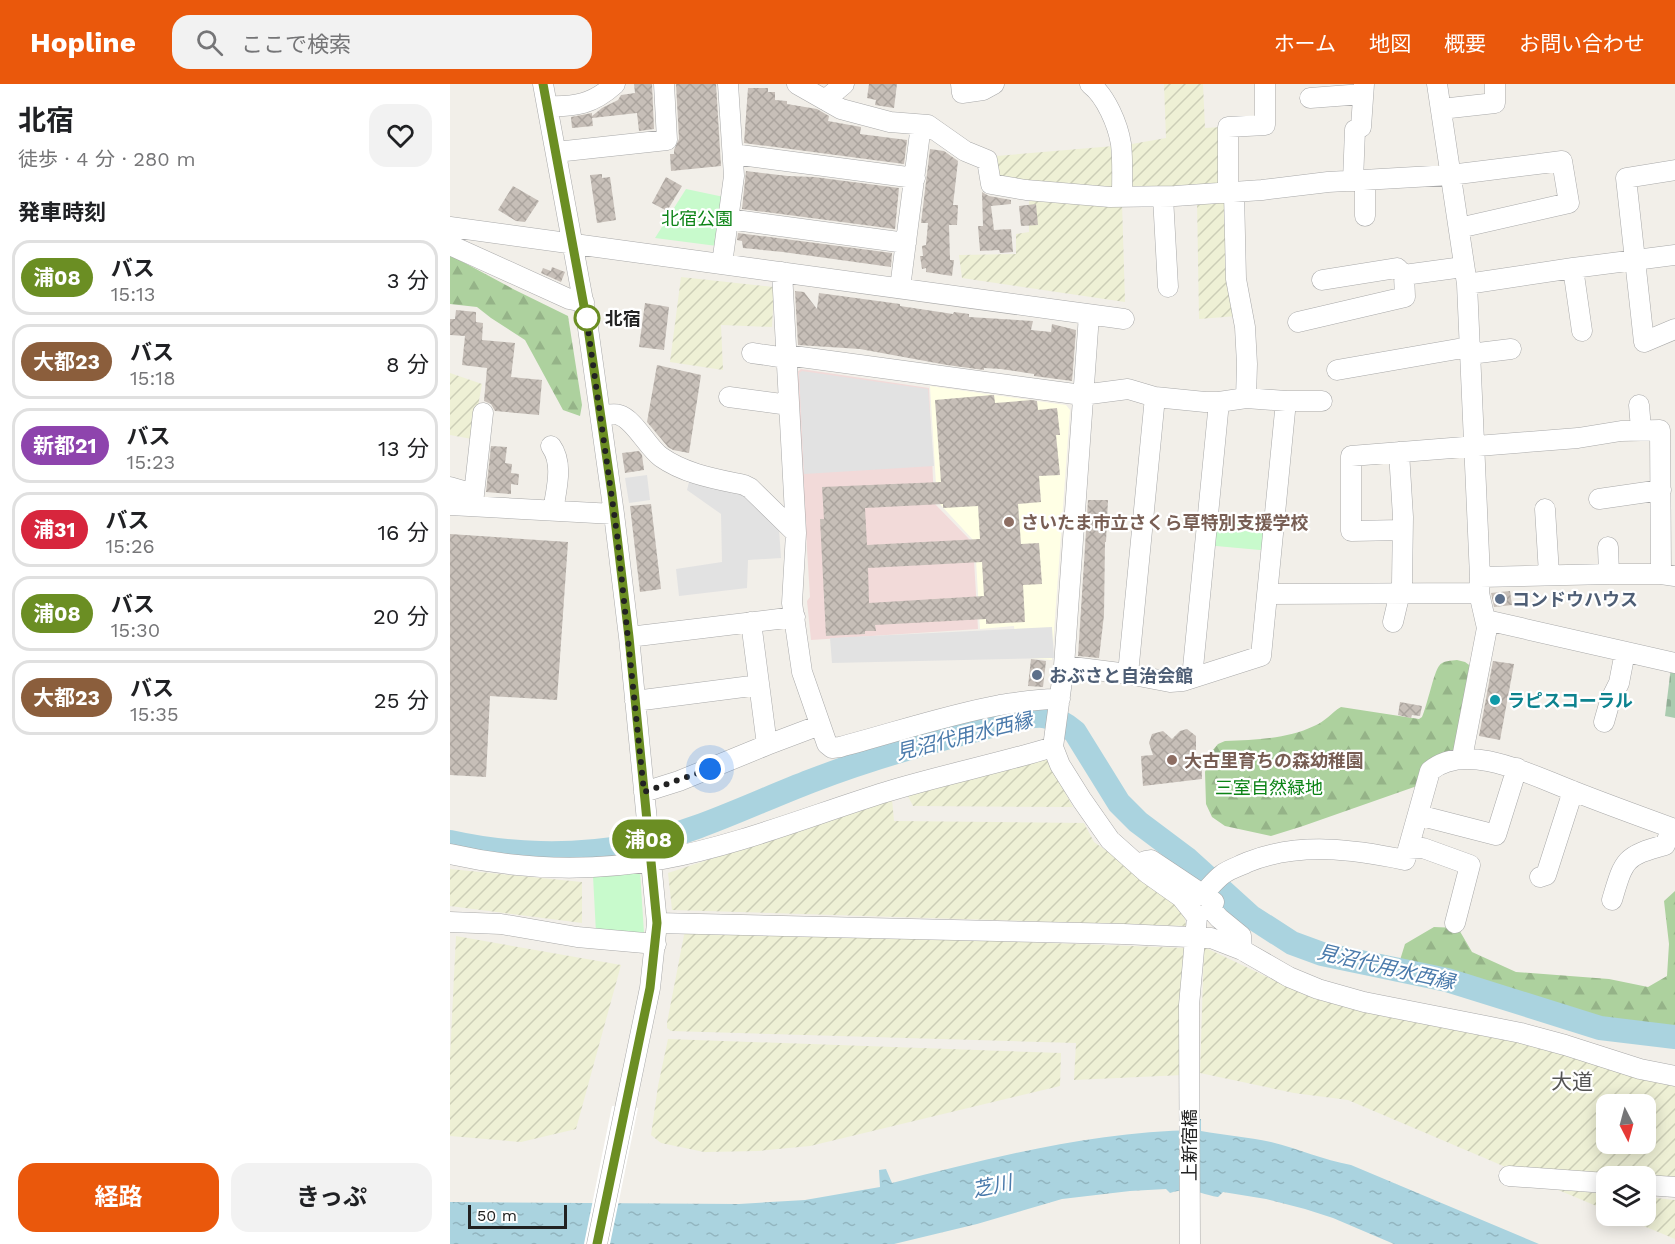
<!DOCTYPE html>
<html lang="ja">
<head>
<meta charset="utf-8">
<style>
  body { margin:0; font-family:"Work Sans","Noto Sans JP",sans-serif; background:#f2f2f2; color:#202124; height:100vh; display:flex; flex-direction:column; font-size:22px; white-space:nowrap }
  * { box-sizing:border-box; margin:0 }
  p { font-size:20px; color:#757577 }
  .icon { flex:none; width:33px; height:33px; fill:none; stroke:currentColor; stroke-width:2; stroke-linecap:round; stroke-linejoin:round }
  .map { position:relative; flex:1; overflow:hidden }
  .drawer { display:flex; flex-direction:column; background:#fff; width:450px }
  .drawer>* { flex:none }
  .badge { padding:0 12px; border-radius:20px; font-size:21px; line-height:39px }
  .needle { width:39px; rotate:174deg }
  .fabs { position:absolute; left:1146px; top:1010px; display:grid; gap:12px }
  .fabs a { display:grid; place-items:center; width:60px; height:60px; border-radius:12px; background:#fff; box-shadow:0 3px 15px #0003; font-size:30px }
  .scale { position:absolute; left:18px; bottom:15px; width:99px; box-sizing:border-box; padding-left:6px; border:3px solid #222; border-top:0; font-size:16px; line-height:21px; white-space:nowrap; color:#222; -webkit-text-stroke:4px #fff; paint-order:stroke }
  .you { position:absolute; width:30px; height:30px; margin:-15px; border:4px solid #fff; border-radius:50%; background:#1a73e8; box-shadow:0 0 0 9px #1a73e833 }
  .map>.badge { position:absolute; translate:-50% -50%; box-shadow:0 0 0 3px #fff }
  h2 { padding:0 18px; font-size:22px; line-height:54px }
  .round { display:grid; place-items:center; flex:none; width:63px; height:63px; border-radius:18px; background:#f2f2f2 }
  .head { display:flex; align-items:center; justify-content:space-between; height:102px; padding:0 18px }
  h1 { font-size:28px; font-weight:700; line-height:45px }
  .primary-button { display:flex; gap:12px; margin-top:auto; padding:12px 18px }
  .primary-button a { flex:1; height:69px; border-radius:18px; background:#ea580c; color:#fff; font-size:24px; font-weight:700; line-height:69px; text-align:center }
  .primary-button a+a { background:#f2f2f2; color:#202124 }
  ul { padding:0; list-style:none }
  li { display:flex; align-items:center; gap:18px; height:75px; margin:0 12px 9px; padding:0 6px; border:3px solid #e0e0e0; border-radius:18px }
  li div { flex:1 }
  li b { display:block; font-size:22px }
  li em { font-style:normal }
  li .badge { min-width:66px; font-weight:700; text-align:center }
  header { display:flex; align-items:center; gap:36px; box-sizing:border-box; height:84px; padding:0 30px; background:#ea580c; color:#fff }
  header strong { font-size:28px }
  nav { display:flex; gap:33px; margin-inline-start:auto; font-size:21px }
  .search { width:420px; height:54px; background:#f2f2f2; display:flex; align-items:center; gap:15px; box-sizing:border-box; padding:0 21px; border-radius:18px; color:#757577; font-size:22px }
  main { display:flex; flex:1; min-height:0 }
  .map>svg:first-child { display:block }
  .commercial { fill:#f2dad9 }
  .education { fill:#ffffe5 }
  .farmland { fill:url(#farmland-furrows); fill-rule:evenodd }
  .forest { fill:url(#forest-firs) }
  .cemetery { fill:url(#cemetery-stones) }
  .park { fill:#c8facc }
  .parking { fill:#e2e2e2 }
  .water { fill:url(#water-ripples) }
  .pier { fill:#fff }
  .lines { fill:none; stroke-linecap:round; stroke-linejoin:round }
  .river { stroke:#aad3df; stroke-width:24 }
  .building { fill:url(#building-cross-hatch); fill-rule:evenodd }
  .minor-casing { stroke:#a9a9a9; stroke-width:21 }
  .minor { stroke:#fff; stroke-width:20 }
  .line-casing { stroke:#fff; stroke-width:14 }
  .line { stroke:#6b8e23; stroke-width:9 }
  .walk { stroke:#222; stroke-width:6; stroke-dasharray:0 10.8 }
  .stop-dot { fill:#fff; stroke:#6b8e23; stroke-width:3 }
  .education-dot { fill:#8d6e63; stroke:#fff; stroke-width:2 }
  .service-dot { fill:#5c6f8a; stroke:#fff; stroke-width:2 }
  .culture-dot { fill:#0f9aa8; stroke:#fff; stroke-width:2 }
  .labels { text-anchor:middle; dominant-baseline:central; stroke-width:4.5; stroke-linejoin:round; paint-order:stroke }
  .park-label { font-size:18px; fill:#0c8416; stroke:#fff }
  .stop-label { font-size:18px; font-weight:bold; fill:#222; stroke:#fff; text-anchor:start }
  .education-label { font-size:18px; font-weight:bold; fill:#785e54; stroke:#fff; text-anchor:start }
  .service-label { font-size:18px; font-weight:bold; fill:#4e5e75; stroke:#fff; text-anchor:start }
  .culture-label { font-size:18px; font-weight:bold; fill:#0d838f; stroke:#fff; text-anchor:start }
  .street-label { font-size:18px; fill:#222; stroke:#fff }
  .water-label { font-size:20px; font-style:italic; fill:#4a7aab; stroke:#fff }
  .quarter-label { font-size:21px; fill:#555; stroke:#fff }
</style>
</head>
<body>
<header>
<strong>Hopline</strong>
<div class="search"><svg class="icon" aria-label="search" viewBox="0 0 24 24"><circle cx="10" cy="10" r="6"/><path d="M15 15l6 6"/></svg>ここで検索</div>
<nav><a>ホーム</a><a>地図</a><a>概要</a><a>お問い合わせ</a></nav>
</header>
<main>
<section class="drawer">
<div class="head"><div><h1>北宿</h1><p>徒歩 · 4 分 · 280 m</p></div><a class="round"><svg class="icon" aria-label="heart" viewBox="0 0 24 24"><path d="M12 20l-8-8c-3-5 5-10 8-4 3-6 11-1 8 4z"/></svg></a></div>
<h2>発車時刻</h2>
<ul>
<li><span class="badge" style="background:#6b8e23;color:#fff">浦08</span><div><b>バス</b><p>15:13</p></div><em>3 分</em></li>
<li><span class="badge" style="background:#8b5e3c;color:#fff">大都23</span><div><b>バス</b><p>15:18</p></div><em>8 分</em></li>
<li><span class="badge" style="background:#8e44ad;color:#fff">新都21</span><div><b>バス</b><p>15:23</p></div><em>13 分</em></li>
<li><span class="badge" style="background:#d7263d;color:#fff">浦31</span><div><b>バス</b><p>15:26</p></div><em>16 分</em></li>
<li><span class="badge" style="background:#6b8e23;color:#fff">浦08</span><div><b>バス</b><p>15:30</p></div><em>20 分</em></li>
<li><span class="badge" style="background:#8b5e3c;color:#fff">大都23</span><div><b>バス</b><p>15:35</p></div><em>25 分</em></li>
</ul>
<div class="primary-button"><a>経路</a><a>きっぷ</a></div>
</section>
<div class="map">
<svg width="1225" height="1160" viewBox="0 0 1225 1160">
  <defs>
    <pattern id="farmland-furrows" width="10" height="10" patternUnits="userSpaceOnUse" patternTransform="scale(1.5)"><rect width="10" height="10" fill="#eef0d5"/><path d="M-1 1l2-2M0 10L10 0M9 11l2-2" fill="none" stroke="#ccceb7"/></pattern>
    <pattern id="forest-firs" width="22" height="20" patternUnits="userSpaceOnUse" patternTransform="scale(1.5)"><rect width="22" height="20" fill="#add19e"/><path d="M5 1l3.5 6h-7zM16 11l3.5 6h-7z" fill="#95b388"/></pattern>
    <pattern id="cemetery-stones" width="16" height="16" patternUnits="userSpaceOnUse" patternTransform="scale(1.5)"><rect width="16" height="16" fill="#aacbaf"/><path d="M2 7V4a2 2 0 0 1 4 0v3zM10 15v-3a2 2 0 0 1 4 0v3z" fill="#92ae96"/></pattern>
    <pattern id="water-ripples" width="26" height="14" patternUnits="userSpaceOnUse" patternTransform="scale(1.5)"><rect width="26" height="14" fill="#aad3df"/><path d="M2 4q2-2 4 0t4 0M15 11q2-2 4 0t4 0" fill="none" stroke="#92b5bf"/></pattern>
    <pattern id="building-cross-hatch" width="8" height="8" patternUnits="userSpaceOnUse" patternTransform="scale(1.5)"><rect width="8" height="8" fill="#c7bfb8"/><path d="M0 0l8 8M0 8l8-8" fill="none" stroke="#aba49e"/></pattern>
  </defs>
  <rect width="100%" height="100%" fill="#f2efe9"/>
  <path class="commercial" d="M351,285L479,304L484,419L523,459L528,545L361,556L357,517L360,513L346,289Z"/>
  <path class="education" d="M480,302L616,321L620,326L602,576L567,573L564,542L530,545L525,458L487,417Z"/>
  <path class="farmland" d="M714,0H753L755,44L772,43L773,98L766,106L679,107L676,61L716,54Z
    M664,62L665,103L662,105L547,94L546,72Z
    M579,112L672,118L675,218L512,194L509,171L566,170V150L579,148Z
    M776,113L787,232L749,235L747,116Z
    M231,193L324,203L322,243L271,241L273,286L220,278Z
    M0,289L32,300L22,355L0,351Z
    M596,674L623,723L463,722L456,708Z
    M442,715L444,737L634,739L644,758L721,812L734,829L736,842L222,826L218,789Z
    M0,785L132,798V839L0,822Z
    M251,846L736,864L733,991L624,996L626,959L221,947L217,944V939L234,851L236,848Z
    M6,852L171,881L126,1045L71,1058L0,1052V974Z
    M754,863L855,911L920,926L1029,945L1225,996V1098L1196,1092H1156L1065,1087L898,1016L844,1009L750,989ZM1156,1020H1196V1059H1156Z
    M218,955L611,969L610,1002L360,1062L308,1067L254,1068L211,1059L201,1051L208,1002Z
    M1106,1105L1156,1110V1126Z
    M1196,1113L1225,1116V1155L1167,1131H1196Z"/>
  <path class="forest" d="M0,171L65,206L118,232L132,321L130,332L113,326L75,256L41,234L27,223L0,220Z
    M1007,576L1015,578L1022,583L1008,665L967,702L853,742L821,752L775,742L762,733L756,720L755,688L762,667L768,660L775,657C805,656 837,655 864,642C875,638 882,628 891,623L969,635L972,633C977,622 984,588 989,582C993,576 1001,577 1007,576Z
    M1225,807V948L1178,945L997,908L946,889L955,860L984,843L1008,844L1022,868L1066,888L1159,895L1198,903L1217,892L1219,860L1214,817Z"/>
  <path class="cemetery" d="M1221,583L1225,584V634L1215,632Z"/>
  <path class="park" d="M236,105L274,113L267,162L205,154Z
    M758,429L824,432L821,467L755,461Z
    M190,787L194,849H146L143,792Z"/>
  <path class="parking" d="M352,287L478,305L484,382L354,390L349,289Z
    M197,391L200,416L179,419L175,394Z
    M240,394L293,407L329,445L331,474L298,476L297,504L229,512L226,485L272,478L271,430L237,406Z
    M602,543L604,574L382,579L380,554Z"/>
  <path class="water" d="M746,1035H751V1047C774,1051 798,1053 821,1058C849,1065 873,1076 901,1081L1089,1160H944L883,1134L855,1125L816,1115L773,1108L768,1113C750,1110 739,1102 720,1109L716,1105L680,1107L612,1115L527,1140L444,1160H0V1118L289,1120L355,1116L430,1103L429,1086L436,1085L442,1099C545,1073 639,1048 746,1046Z"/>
  <path class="pier" d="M162,1022L188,1024L160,1160H134Z"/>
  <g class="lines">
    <path class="river" d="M0,758C58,771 122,773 181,762C245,749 301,720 361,697C413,677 467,661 522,647C540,643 576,630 593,632C605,634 616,640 625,648L669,719L688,738L736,774L800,832L842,859L872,870L997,896L1150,944L1225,953"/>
  </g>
  <path class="building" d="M184,0H202L204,45L189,47L187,29L142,34L143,42L122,44L121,33L142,29V32L152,24L168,16L171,11L185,9Z
    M226,0H266L271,82L221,87L220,70H224V66L229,55Z
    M419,0H447L444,24L425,21L426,16L417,14Z
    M298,4H318V8H325V16L337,17V20L367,25L379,32L378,37L411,43L410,50L457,56L454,80L294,59Z
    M480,65L494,67L508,77L503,121H508L507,141H499L500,176H504L502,192L476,188V184L472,185L470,172H473L472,162L476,161L478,139H471Z
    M296,87L338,92L364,93L449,104L445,145L292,125Z
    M152,90V94L160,93L166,136L147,139L140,91Z
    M216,93L232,102L217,127L202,119Z
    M63,102L89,117L75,138L66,137L48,126Z
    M532,108L539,112L561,116V120L541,122L544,146L561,145L563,168L550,169L549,166L530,167L528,142H533Z
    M586,120L588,141L571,142L569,122Z
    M288,149L442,169L441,183L333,168L293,164L292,157L287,156Z
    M102,183L115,188L111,198L91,189L93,184L101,187Z
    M345,207L354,208L367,225L369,209L450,220V222L503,230L504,228L519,230V233L583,237L581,246L601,248L602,240L626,246L622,297L584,292V290L551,285L534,284V286L497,281L410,265L348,261Z
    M195,219L219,223L214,266L189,263Z
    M6,226L26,228V238L33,239L32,256L65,259L61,293L92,296L89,331L45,327L41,320L34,317L37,284L12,281L15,252L0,251V235H5Z
    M207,281L251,291L239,369L223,366L218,363L197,338Z
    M543,311H544L545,319L582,316L587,317L588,326L607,324L610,351H606L610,391L589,392L591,418L568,420L571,460L589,459L592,500L573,501L575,538L536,540V535L425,541L426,547H415V550L376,552L370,435H374L372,403L491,398L485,316ZM493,420V424L528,422L530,455L417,461L415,424ZM532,478L534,512L419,519L418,484Z
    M41,362L57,363L55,379L62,380L61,389L69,390L68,401L61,400V410L36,408Z
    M189,367L192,371L194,386L175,389L172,369Z
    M638,416H658L656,458H655L654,531L649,574L628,572Z
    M201,420L211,505L190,508L180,422Z
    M0,450L118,458L107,616L40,612L36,693L0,691Z
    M1060,507L1062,521L1044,523L1041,509Z
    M581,575L596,577L593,603L578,602Z
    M1043,577L1064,580L1050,656L1029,652Z
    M950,618L972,622L970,632L962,631L961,634L948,631Z
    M737,645L746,652V671L751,670L752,695L693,702L691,672L703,671L699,659L702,650L713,647L722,655L730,647Z"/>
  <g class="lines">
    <g class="minor-casing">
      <path id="minor" d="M93,0L138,244L164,430L179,553L207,839L200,904L147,1160
        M347,0L391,25L440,38L478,41L515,67L537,76L541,100L576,106L660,113L725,112L812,106L878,98L1000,91L1112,77L1119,119L1009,144
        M511,0L512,9L533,6L544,0
        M640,0C656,12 668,41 671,60C673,77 672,96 672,113
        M987,0L1017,200L1030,493L1029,509L1037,544L1012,674
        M860,14L913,10
        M375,16L394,0
        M97,22C126,23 143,20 165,0
        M991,25L1045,19V0
        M106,68L217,56L214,0
        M283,70L465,94
        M1225,86L1176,94L1194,258L1225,245
        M903,97L905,46L911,43L914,0
        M915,97V132
        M778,109V43L815,41V0
        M784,109L786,195L795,243L797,280L796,314
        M713,113L718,203
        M278,135L456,159
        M0,143L674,235
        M0,161L119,215L134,218
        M272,180L284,92L278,0
        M1123,184L1132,247
        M332,188L346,449L342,519L352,588L377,660L382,664L390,663C443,649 496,631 550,621C570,618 590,614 610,615
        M872,196L947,184L954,191
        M1017,200L1123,184L1225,171
        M450,204L471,41
        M639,231L614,582L603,663L610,681L632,716L660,756L697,789L731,813L747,833L739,921L740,1160
        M848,238L955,213L954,191L1013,183
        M302,269L336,274
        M1020,270L1061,265
        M336,271L632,311L678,305L705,313L755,318H769L796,314L836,317L811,572L733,597L720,598L678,590L614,582
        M887,286L1019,263
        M279,313L339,321
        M836,317H872
        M1189,321L1191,345
        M151,332C157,331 164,329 169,331C184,335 198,364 211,373C235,390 266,395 294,401L300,404L346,449
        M101,362C114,380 106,406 103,427
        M0,403L24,410L23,421
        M24,410L33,329
        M1149,415L1211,406
        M0,421L164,430
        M1095,425L1099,490
        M952,446L901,447V372L1128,354L1171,347L1210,346L1211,490
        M1158,463L1159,490
        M1030,493L1159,490H1211L1225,492
        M817,510L1029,509
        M1036,536L1225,579
        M943,538L952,500L953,433L949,368
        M179,553L345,533
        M678,590L705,313
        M742,594L769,318
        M185,617L309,601
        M1154,638L1160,617L1169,599L1175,568
        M317,661L370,641
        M194,708L229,697L317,661L301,538
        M968,731L1046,751L1067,684
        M958,765L973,764L1020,781L1005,839
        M0,770C70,786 143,788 213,775C289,761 362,731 436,708C491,691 548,680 603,663
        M695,777L701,776L764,818L761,825L769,834L791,852L792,866
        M1090,793L1096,791L1123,707
        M753,810C759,804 765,796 773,790C780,785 790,782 798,778C848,758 903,765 955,776L980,687C1017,656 1085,693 1123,707C1156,720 1189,732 1222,744L1215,761C1174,772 1174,776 1162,816
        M0,838L51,840L127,853L206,860
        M207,839L673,850L761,854L792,866L839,893L868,905L914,918L1071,949L1115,961L1190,985L1225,992
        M1059,1092L1156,1099
        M1196,1101L1225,1103"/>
    </g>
    <use href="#minor" class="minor"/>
  </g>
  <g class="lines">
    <g class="line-casing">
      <path id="line" d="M93,0L138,244L162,410L179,553L207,839L200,904L147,1160"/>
    </g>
    <use href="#line" class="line"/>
    <path class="walk" d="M137,234L136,231L167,450L194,708L260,685"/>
  </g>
  <circle class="stop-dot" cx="137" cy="234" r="12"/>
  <g class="education-dot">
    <circle cx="559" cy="438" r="6"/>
    <circle cx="722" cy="676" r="6"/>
  </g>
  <g class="service-dot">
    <circle cx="1050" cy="515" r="6"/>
    <circle cx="587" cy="591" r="6"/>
  </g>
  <circle class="culture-dot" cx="1045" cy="616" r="6"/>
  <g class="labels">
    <g class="park-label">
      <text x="247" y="134">北宿公園</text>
      <text x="819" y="703">三室自然緑地</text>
    </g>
    <g class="stop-label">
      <text x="155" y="234">北宿</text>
    </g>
    <g class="education-label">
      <text x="571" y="438">さいたま市立さくら草特別支援学校</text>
      <text x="734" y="676">大古里育ちの森幼稚園</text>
    </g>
    <g class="service-label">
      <text x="1062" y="515">コンドウハウス</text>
      <text x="599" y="591">おぶさと自治会館</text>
    </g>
    <g class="culture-label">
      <text x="1057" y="616">ラピスコーラル</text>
    </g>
    <g class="street-label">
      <text transform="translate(739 1061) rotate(-90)">上新宿橋</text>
    </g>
    <g class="water-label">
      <text transform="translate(514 652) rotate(-14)">見沼代用水西縁</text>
      <text transform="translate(936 883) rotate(13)">見沼代用水西縁</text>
      <text transform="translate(542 1102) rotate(-12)">芝川</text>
    </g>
    <g class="quarter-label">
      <text x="1122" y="997">大道</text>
    </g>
  </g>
</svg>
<div class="fabs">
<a><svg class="needle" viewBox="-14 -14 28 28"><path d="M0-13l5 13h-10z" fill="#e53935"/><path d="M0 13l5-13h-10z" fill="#757577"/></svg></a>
<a><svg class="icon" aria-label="layers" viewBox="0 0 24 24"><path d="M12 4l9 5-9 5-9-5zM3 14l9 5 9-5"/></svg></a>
</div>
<div class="scale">50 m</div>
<div class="you" style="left:260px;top:685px"></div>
<b class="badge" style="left:198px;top:755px;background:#6b8e23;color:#fff">浦08</b>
</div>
</main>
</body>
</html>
